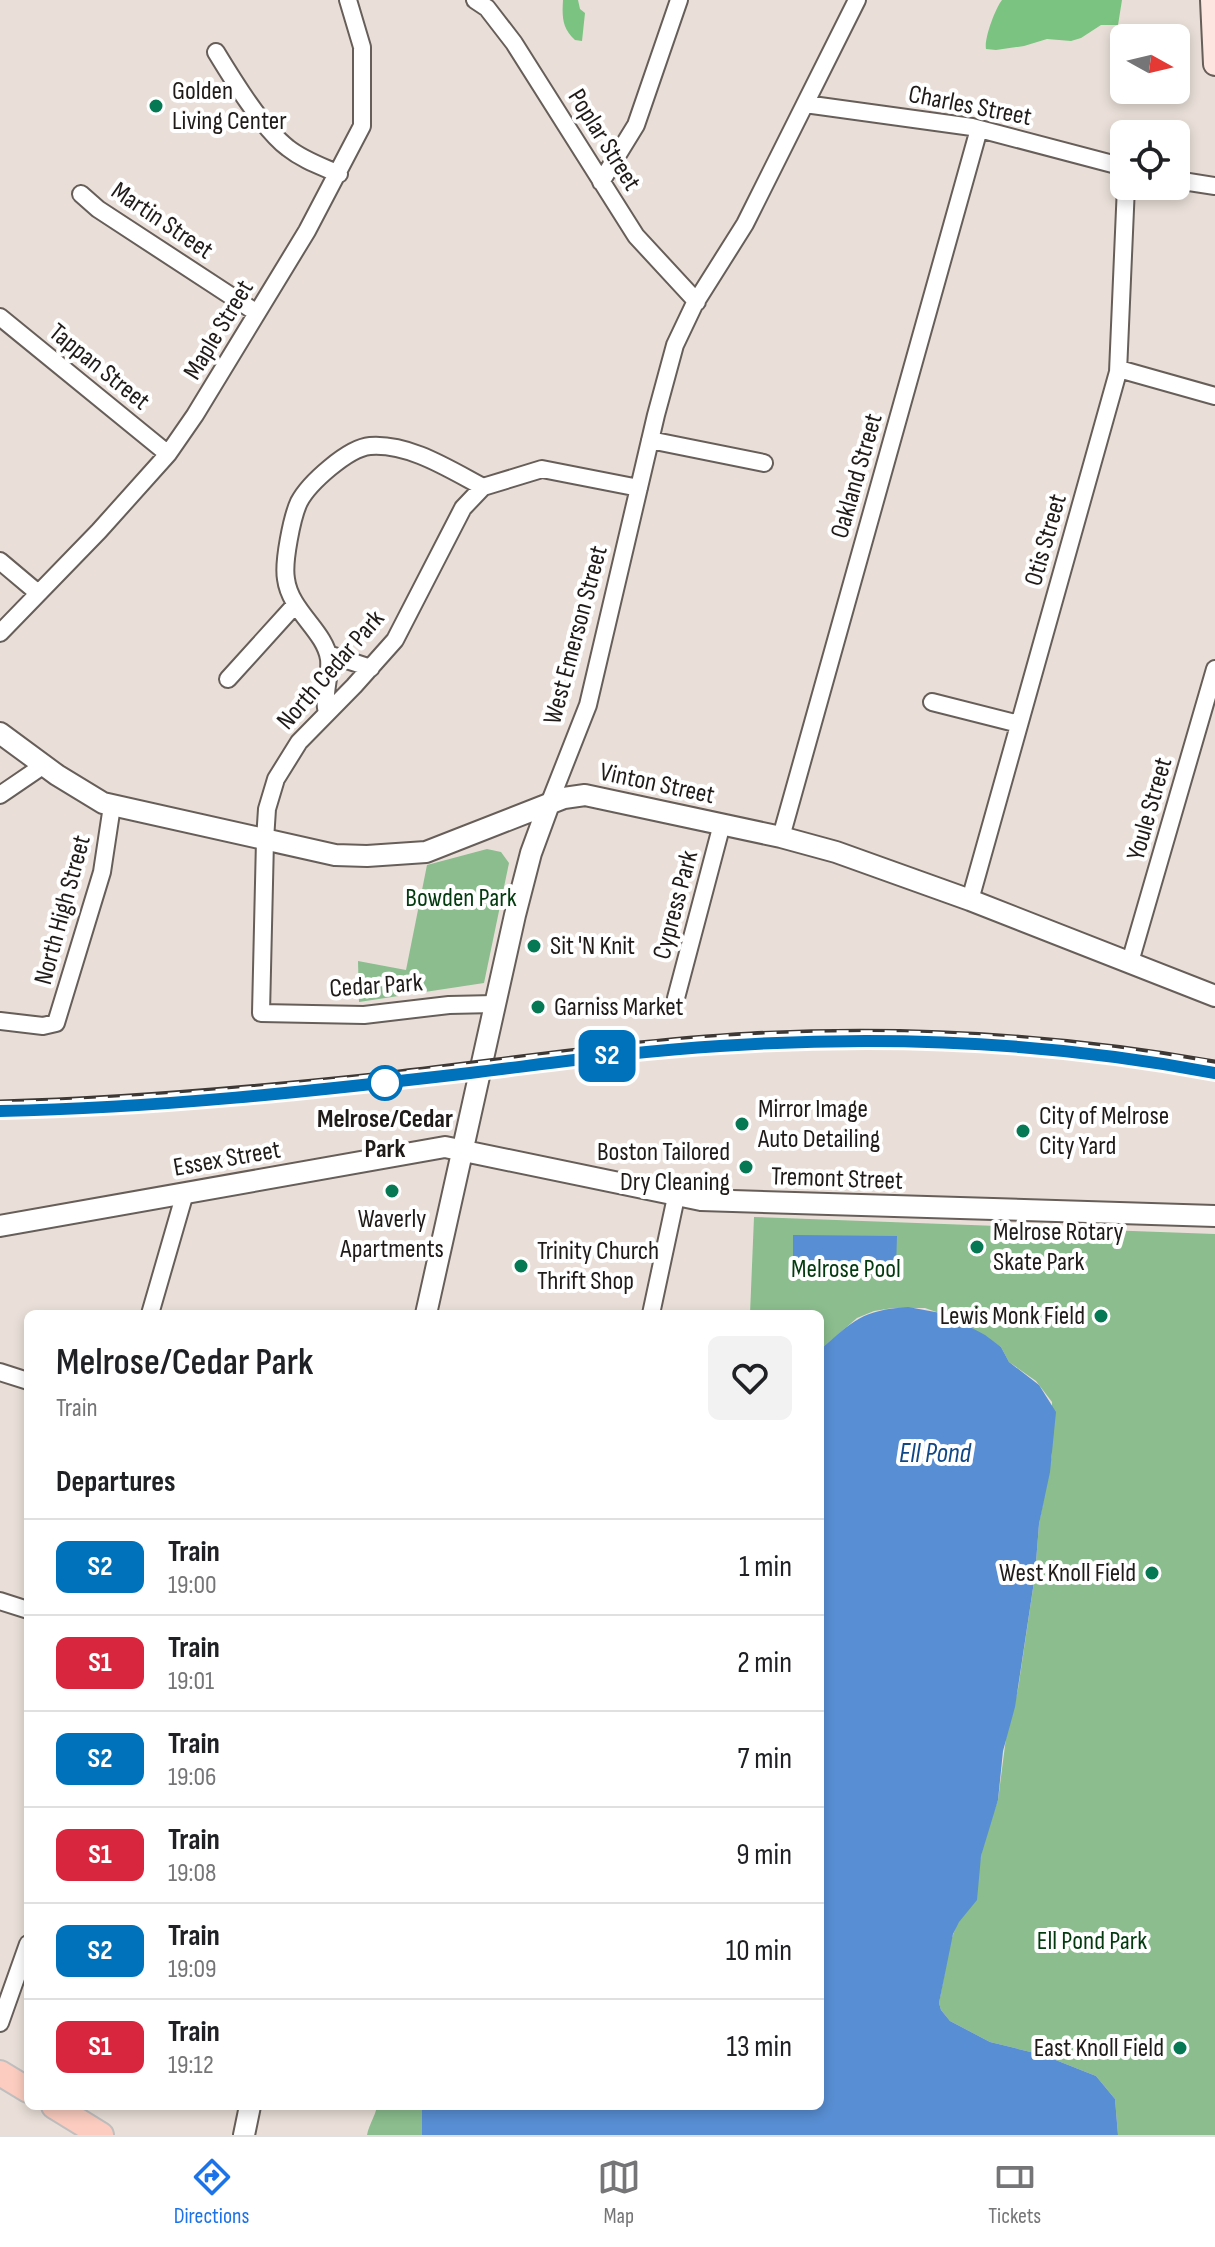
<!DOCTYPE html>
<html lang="en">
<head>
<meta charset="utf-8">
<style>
  body { margin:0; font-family:"Sofia Sans Condensed",sans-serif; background:#f2f2f2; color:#202124; height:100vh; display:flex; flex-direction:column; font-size:30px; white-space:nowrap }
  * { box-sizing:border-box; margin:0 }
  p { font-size:26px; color:#757577 }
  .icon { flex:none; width:44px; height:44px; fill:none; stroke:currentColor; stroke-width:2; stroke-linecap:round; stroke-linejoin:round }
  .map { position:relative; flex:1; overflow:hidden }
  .details { position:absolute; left:24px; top:1310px; width:800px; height:800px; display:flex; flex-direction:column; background:#fff; border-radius:12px; box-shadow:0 4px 12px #0003 }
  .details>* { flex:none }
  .badge { padding:0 16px; border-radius:12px; font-size:28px; line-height:52px }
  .needle { width:52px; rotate:98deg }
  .tools { position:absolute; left:1110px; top:24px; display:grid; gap:16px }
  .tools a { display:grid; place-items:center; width:80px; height:80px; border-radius:12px; background:#fff; box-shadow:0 4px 12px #0003; font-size:40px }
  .map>.badge { position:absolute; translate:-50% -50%; box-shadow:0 0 0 4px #fff }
  h2 { padding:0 32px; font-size:30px; line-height:72px }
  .round { display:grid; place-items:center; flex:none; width:84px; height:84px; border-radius:12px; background:#f2f2f2 }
  .head { display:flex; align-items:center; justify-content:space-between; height:136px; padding:0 32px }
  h1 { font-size:38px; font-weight:600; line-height:60px }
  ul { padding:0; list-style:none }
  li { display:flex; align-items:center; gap:24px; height:96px; padding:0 32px; border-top:2px solid #e0e0e0 }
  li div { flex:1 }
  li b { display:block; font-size:30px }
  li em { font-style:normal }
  li .badge { min-width:88px; font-weight:700; text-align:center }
  .menu { display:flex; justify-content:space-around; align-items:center; height:112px; border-top:2px solid #e0e0e0; background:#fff; font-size:22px; color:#757577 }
  .menu a { display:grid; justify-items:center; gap:4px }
  .menu .selected { color:#1a73e8 }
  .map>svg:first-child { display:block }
  .green { fill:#8bbd8e }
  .forest { fill:#7bc380 }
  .water { fill:#588ed3 }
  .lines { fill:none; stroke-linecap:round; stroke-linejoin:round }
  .minor-casing { stroke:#675e59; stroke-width:20 }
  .tertiary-casing { stroke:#675e59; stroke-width:24 }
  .secondary-casing { stroke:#675e59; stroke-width:26 }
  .primary-casing { stroke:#c0bfbf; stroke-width:28 }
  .minor { stroke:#fff; stroke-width:16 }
  .tertiary { stroke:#fff; stroke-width:20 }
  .secondary { stroke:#fde6df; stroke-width:22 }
  .primary { stroke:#fbccbf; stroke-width:24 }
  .rail-casing { stroke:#3d3835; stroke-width:7 }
  .rail { stroke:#fff; stroke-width:4; stroke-dasharray:12; stroke-linecap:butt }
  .line-casing { stroke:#fff; stroke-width:18 }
  .line { stroke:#0072bc; stroke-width:12 }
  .poi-dot { fill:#067853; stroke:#fff; stroke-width:3 }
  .stop-dot { fill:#fff; stroke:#0072bc; stroke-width:4 }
  .labels { text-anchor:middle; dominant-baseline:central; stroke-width:8; stroke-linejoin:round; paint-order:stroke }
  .poi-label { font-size:26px; fill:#1f1b19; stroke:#fff; text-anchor:start }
  .street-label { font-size:26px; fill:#1f1b19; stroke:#fff }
  .park-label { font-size:26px; fill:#033a0f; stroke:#fff }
  .stop-label { font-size:26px; font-weight:bold; fill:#1f1b19; stroke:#fff }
  .water-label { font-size:28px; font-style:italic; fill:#104887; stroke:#fff }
</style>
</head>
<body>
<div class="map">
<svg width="1215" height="2135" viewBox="0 0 1215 2135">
  <rect width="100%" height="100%" fill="#e9dfd8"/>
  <path class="green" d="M487,849L501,852L509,863L484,983L359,1002L358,961L406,970L427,865Z
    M754,1217L1215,1234V2135H1118L1115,2099L1096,2076L1043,2055L990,2042L950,2021L941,2010L939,2003L950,1943L979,1864L986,1833L998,1800L1006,1738L1018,1689L1035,1575L1039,1524L1052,1454V1402L1036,1381L1009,1362L1001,1347L959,1320L925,1308H893L874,1311L857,1318L820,1350V1314H750Z
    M377,2106H422V2135H367C369,2124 375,2117 377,2106Z"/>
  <path class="forest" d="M563,0H578L580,9L585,13L582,41L575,40C562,28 562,17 563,0Z
    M1002,0H1122L1118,25H1101L1081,38L1071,41L1047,39L1024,46L996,50L986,49C984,39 995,9 1002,0Z"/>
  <path class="water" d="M793,1235L897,1236L896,1268L793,1266Z
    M908,1307L946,1314L985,1335L1001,1347L1009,1362L1039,1385L1056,1412L1050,1472L1039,1524L1035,1575L1015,1707L1003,1751L998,1800L981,1856L977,1900L959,1922L953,1934L939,2003L941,2010L950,2021L990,2042L1043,2055L1096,2076L1115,2099L1118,2135H422V2106H820V1350C853,1321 862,1310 908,1307Z"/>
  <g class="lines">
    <g class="minor-casing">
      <path id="minor" d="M475,0L487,8L514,43L636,236L697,302
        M216,52C233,80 263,129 288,148C303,160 321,166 339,174
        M805,104L972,127L1124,167
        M1176,180L1215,186
        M601,182L636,125L679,0
        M81,194L98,209L257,313
        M0,317L168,454
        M1119,369L1215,396
        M650,440L764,463
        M0,561L38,593
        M0,633L99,531L168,454L195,415L307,231L362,126V47L348,0
        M328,654L371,668
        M228,679L295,605
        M932,702L1019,724
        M327,713C322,695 331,677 329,659C325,631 290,611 286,579C283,562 292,517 299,502C309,483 348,448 370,446C409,443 449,469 483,487
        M0,795L44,765
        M549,804L588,705L656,415L675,345L694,305L745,224L857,0
        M781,837L979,129
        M970,900L1118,372L1126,186
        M1130,962L1215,669
        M676,998L722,824
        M495,1004L449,1005L364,1015L261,1013L265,840L267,809L276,779L299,742L354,686L395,640L463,508L483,487L542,469L639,488
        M0,1021L43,1026L56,1023L102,872L112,806
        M150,1314L185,1193
        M651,1314L676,1197
        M0,1372L28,1381
        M0,1601L28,1610
        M0,2023L28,1944"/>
    </g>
    <g class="tertiary-casing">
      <path id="tertiary" d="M0,733L57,775L103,803L335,855L367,856L426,852L564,798L585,795L781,837L836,852L970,900L1215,996
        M0,1226L445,1147L701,1200L1215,1216
        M426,1314L515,915L531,853L549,804
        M244,2135L250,2106"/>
    </g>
    <g class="secondary-casing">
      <path id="secondary" d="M1212,0L1215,64"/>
    </g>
    <g class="primary-casing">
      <path id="primary" d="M0,2073L28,2090
        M54,2106L101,2135"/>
    </g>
    <use href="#minor" class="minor"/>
    <use href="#tertiary" class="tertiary"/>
    <use href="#secondary" class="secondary"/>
    <use href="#primary" class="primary"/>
    <g class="rail-casing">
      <path id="rail" d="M0,1103C125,1100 249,1089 373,1076C499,1062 624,1042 751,1035C906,1027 1062,1036 1215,1063"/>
    </g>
    <use href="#rail" class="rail"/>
  </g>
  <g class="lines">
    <g class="line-casing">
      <path id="line" d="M0,1111C158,1108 314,1091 470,1073C553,1063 637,1051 720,1046C885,1035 1053,1042 1215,1073"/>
    </g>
    <use href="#line" class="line"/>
  </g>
  <g class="poi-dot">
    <circle cx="156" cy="106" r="8"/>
    <circle cx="534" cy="946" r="8"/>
    <circle cx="538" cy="1007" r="8"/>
    <circle cx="742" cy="1124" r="8"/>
    <circle cx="1023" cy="1131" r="8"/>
    <circle cx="746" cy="1167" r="8"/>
    <circle cx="392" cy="1191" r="8"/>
    <circle cx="977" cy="1247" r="8"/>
    <circle cx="521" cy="1266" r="8"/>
    <circle cx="1101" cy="1316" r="8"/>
    <circle cx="1152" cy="1573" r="8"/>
    <circle cx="1180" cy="2048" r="8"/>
  </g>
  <circle class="stop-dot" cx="385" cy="1083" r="16"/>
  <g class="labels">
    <g class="poi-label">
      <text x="172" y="91">Golden<tspan x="172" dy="30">Living Center</tspan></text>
      <text x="550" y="946">Sit 'N Knit</text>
      <text x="554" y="1007">Garniss Market</text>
      <text x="758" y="1109">Mirror Image<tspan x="758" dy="30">Auto Detailing</tspan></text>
      <text x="1039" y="1116">City of Melrose<tspan x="1039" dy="30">City Yard</tspan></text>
      <text x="730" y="1152" text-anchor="end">Boston Tailored<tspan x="730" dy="30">Dry Cleaning</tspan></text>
      <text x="392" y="1219" text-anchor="middle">Waverly<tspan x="392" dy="30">Apartments</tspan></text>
      <text x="993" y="1232">Melrose Rotary<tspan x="993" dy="30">Skate Park</tspan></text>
      <text x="537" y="1251">Trinity Church<tspan x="537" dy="30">Thrift Shop</tspan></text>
      <text x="1085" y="1316" text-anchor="end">Lewis Monk Field</text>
      <text x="1136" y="1573" text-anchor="end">West Knoll Field</text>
      <text x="1164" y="2048" text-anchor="end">East Knoll Field</text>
    </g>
    <g class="street-label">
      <text transform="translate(970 106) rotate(11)">Charles Street</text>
      <text transform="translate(604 140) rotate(58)">Poplar Street</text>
      <text transform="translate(162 221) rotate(34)">Martin Street</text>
      <text transform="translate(219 330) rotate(-59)">Maple Street</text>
      <text transform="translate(99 367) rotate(39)">Tappan Street</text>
      <text transform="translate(857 476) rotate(-74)">Oakland Street</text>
      <text transform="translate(1046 540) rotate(-74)">Otis Street</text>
      <text transform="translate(576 635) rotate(-75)">West Emerson Street</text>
      <text transform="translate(331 670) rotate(-49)">North Cedar Park</text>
      <text transform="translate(657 784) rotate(12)">Vinton Street</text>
      <text transform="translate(1150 809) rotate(-74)">Youle Street</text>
      <text transform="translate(676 905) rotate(-75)">Cypress Park</text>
      <text transform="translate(63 910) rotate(-75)">North High Street</text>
      <text transform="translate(376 986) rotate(-4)">Cedar Park</text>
      <text transform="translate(227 1159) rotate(-10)">Essex Street</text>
      <text transform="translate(837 1179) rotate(2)">Tremont Street</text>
    </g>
    <g class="park-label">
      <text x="461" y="898">Bowden Park</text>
      <text x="846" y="1269">Melrose Pool</text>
      <text x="1092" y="1941">Ell Pond Park</text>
    </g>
    <g class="stop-label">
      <text x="385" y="1119">Melrose/Cedar<tspan x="385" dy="30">Park</tspan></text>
    </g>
    <g class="water-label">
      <text x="935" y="1453">Ell Pond</text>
    </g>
  </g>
</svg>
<div class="tools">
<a><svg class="needle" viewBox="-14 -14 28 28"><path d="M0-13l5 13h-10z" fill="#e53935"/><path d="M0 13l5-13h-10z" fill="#757577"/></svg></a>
<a><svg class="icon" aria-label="locate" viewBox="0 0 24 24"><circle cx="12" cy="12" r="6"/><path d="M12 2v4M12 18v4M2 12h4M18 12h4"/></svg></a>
</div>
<b class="badge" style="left:607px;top:1056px;background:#0072bc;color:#fff">S2</b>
<section class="details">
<div class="head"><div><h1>Melrose/Cedar Park</h1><p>Train</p></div><a class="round"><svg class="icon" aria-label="heart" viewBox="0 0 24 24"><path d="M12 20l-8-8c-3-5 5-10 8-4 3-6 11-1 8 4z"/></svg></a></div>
<h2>Departures</h2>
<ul>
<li><span class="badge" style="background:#0072bc;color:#fff">S2</span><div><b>Train</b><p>19:00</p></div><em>1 min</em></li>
<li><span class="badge" style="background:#d7263d;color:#fff">S1</span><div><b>Train</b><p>19:01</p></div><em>2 min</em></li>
<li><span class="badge" style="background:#0072bc;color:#fff">S2</span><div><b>Train</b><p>19:06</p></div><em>7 min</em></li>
<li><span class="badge" style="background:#d7263d;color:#fff">S1</span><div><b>Train</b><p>19:08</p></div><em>9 min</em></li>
<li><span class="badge" style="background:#0072bc;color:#fff">S2</span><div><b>Train</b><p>19:09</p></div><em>10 min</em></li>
<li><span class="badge" style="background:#d7263d;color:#fff">S1</span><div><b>Train</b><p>19:12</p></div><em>13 min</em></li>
</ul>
</section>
</div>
<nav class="menu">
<a class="selected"><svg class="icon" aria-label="directions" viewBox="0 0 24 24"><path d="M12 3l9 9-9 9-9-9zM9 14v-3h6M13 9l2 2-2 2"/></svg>Directions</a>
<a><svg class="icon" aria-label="map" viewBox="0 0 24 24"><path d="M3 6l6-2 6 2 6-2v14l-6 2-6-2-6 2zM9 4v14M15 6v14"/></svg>Map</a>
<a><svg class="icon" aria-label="tickets" viewBox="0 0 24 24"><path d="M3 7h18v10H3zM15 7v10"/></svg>Tickets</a>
</nav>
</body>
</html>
